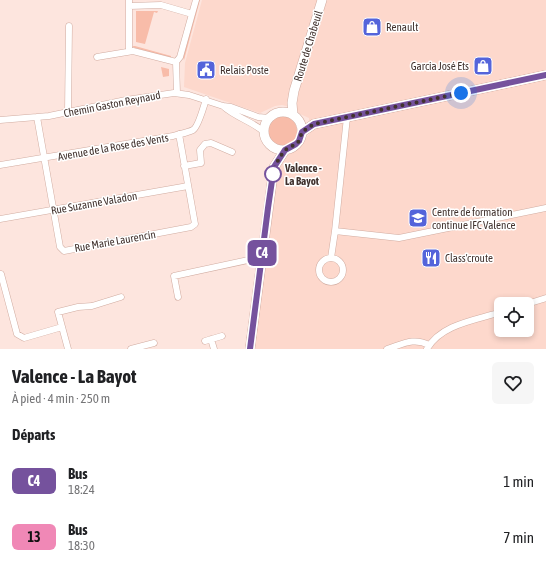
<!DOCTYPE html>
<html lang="fr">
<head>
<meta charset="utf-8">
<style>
  body { margin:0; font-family:"Asap Condensed",sans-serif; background:#f6f6f6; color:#202124; height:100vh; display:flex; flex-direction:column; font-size:15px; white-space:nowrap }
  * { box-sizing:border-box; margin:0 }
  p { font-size:13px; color:#757577 }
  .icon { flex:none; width:22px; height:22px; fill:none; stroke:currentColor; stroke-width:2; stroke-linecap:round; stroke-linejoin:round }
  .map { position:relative; height:349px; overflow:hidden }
  .sheet { display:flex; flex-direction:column; background:#fff; flex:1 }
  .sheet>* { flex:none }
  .badge { padding:0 8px; border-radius:6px; font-size:14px; line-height:26px }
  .fabs { position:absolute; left:494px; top:297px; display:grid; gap:8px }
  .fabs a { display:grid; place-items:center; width:40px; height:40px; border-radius:6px; background:#fff; box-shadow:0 2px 6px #0003; font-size:20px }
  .you { position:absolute; width:20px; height:20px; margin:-10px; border:3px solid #fff; border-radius:50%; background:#1a73e8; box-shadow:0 0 0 6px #1a73e833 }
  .map>.badge { position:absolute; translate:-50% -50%; box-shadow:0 0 0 2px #fff }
  h2 { padding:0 12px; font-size:15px; line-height:36px }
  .round { display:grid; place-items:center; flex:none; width:42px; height:42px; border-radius:6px; background:#f6f6f6 }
  .head { display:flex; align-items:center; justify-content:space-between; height:68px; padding:0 12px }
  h1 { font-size:19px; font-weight:700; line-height:30px }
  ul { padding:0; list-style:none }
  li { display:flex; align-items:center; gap:12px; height:56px; padding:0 12px }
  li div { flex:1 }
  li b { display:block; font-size:15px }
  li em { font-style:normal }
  li .badge { min-width:44px; font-weight:700; text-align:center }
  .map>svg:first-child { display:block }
  .built { fill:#fdd8cc; fill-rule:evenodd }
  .green { fill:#f8bca9 }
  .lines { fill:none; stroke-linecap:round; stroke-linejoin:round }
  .street-casing { stroke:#d1aca1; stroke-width:7 }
  .secondary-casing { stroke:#d1aca1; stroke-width:10 }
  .street { stroke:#fff; stroke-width:6 }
  .secondary { stroke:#fff; stroke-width:9 }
  .line-casing { stroke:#fff; stroke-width:9 }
  .line { stroke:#75529d; stroke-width:6 }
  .walk { stroke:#41322e; stroke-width:4; stroke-dasharray:0 7.2 }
  .stop-dot { fill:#fff; stroke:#75529d; stroke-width:2 }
  .labels { text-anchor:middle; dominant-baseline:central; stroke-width:3; stroke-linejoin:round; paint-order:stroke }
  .poi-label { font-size:11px; fill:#41322e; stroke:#fff; text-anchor:start }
  .street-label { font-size:11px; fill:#41322e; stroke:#fff }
  .stop-label { font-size:11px; font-weight:bold; fill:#41322e; stroke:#fff; text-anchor:start }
</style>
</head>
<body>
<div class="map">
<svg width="546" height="349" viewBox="0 0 546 349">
  <rect width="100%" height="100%" fill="#fde5de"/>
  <path class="built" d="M202,0H546V349H254L275,172L284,156L294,152L310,133L309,118L300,114L295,108L282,105L275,106L260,113L184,87L185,63ZM501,304H527V330H501Z"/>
  <path class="green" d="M198,0H200L184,60L183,57Z
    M158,11L157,13L154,12L145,44L136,42V11Z
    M132,46H135L171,56V58L135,48Z
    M161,67L169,69V76L163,77Z
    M267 131a15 15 0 1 1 30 0a15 15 0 1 1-30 0Z"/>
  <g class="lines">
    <g class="street-casing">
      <path id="street" d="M129,6L161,5L192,14L180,57L176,62
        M192,14L196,0
        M129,51V0
        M97,57L133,51L176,62L177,93
        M223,106C235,117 251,121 263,131
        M68,112L69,26
        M37,117L60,247L64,251L191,227L195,224L179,134
        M0,120L49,116L126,100L174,93L189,95L223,106L231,107L258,117L269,118
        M0,165L173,136C179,134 187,133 193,130C198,127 204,106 206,99
        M184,166L201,163L200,150L205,144L211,143L232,152
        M0,219L188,186
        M335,231L399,238L546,208
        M319 270a12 12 0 1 1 24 0a12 12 0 1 1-24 0Z
        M331,258L335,231L347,117
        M1,274L17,334L24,338L62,327
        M178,297L174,276L262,257
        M527,304L546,298
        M211,339L214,349
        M205,341L222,336
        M68,349L58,312L78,307L92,306L121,297
        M131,349L154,343
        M387,349C403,344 414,337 429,345
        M427,349C441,324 476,320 501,312"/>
    </g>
    <g class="secondary-casing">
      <path id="secondary" d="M264 131a19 19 0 1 1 38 0a19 19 0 1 1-38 0Z
        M293,115L292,103L294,91L322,0
        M302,132L314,124L324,122L546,75
        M250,349L273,174L274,167L285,150"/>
    </g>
    <use href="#street" class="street"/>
    <use href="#secondary" class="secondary"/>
  </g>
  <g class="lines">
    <g class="line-casing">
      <path id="line" d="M250,349L268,208L274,167L285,150L296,144L299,141L302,132L314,124L546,75"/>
    </g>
    <use href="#line" class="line"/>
    <path class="walk" d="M273,174L274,167L282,154L285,150L296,144L299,141L302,132L314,124L461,93"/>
  </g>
  <defs>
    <g id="shop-square" transform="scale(1)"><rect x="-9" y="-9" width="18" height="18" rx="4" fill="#5464da" stroke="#fff"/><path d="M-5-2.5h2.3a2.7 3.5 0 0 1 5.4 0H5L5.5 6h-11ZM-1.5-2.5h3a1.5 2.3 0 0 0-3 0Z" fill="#fff"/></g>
    <g id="civic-square" transform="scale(1)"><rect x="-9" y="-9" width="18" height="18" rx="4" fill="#5464da" stroke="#fff"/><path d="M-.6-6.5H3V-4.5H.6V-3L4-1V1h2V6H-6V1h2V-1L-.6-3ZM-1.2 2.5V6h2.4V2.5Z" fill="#fff"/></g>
    <g id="university-square" transform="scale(1)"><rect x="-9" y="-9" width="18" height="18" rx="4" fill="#5464da" stroke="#fff"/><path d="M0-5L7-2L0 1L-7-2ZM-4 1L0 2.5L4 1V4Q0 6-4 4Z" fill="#fff"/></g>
    <g id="restaurant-square" transform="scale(1)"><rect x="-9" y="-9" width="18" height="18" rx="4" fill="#5464da" stroke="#fff"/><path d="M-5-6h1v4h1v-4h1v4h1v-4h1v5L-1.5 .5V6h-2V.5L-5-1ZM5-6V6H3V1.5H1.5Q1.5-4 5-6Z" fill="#fff"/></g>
  </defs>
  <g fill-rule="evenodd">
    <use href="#shop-square" x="372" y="27"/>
    <use href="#shop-square" x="483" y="66"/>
    <use href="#civic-square" x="206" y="70"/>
    <use href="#university-square" x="418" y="218"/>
    <use href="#restaurant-square" x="431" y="258"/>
  </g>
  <circle class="stop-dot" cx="273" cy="174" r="8"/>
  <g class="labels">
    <g class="poi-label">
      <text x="386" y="27">Renault</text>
      <text x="469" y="66" text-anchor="end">Garcia José Ets</text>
      <text x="220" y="70">Relais Poste</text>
      <text x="432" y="212">Centre de formation<tspan x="432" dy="13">continue IFC Valence</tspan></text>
      <text x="445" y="258">Class'croute</text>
    </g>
    <g class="street-label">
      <text transform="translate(308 46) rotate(-73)">Route de Chabeuil</text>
      <text transform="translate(112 104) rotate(-11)">Chemin Gaston Reynaud</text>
      <text transform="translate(113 147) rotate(-10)">Avenue de la Rose des Vents</text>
      <text transform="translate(94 203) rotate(-10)">Rue Suzanne Valadon</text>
      <text transform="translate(115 241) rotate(-10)">Rue Marie Laurencin</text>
    </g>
    <g class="stop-label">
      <text x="285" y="168">Valence -<tspan x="285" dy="13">La Bayot</tspan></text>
    </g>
  </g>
</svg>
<div class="fabs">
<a><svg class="icon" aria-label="locate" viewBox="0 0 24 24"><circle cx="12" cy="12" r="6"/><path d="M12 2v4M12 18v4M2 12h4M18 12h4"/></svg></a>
</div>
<div class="you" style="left:461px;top:93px"></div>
<b class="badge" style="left:262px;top:253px;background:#75529d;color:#fff">C4</b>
</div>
<section class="sheet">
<div class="head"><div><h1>Valence - La Bayot</h1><p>À pied · 4 min · 250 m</p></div><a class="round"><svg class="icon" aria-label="heart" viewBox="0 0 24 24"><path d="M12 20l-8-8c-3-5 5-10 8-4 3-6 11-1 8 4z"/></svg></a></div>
<h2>Départs</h2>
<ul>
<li><span class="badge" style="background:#75529d;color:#fff">C4</span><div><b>Bus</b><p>18:24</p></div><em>1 min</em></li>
<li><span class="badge" style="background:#f088b6;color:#111">13</span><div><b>Bus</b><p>18:30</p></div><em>7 min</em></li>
</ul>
</section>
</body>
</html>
